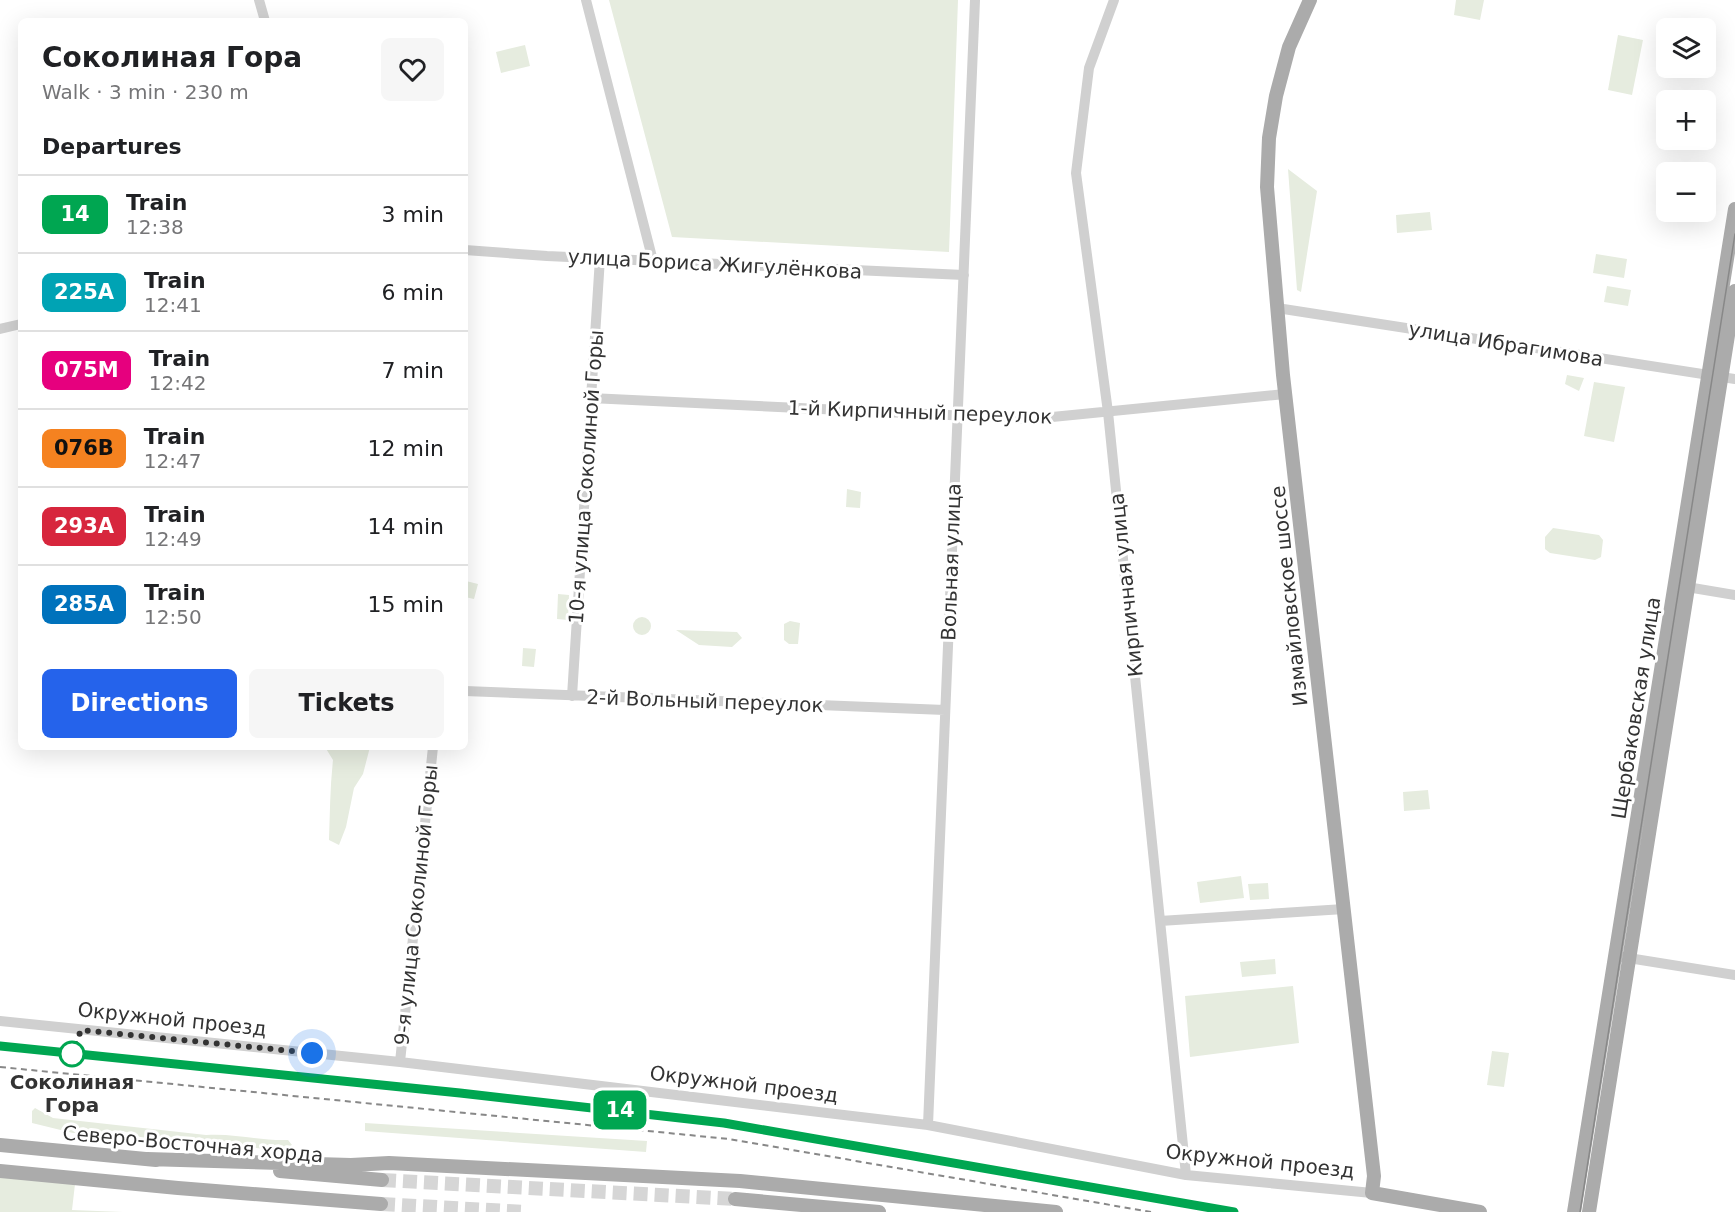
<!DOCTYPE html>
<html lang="en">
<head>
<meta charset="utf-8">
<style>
  body { margin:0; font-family:"DejaVu Sans",sans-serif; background:#f6f6f6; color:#202124; height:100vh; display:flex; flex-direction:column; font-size:22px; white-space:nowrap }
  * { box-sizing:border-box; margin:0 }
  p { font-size:20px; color:#757577 }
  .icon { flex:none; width:33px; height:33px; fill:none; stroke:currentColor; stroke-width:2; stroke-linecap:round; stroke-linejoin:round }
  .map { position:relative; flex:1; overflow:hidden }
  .details { position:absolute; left:18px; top:18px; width:450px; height:732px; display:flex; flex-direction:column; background:#fff; border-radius:9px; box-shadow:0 6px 24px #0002 }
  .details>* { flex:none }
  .badge { padding:0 12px; border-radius:9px; font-size:21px; line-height:39px }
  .tools { position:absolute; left:1656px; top:18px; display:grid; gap:12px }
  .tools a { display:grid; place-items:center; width:60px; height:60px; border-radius:9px; background:#fff; box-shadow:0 6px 24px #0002; font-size:30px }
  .you { position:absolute; width:30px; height:30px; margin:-15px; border:4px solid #fff; border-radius:50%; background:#1a73e8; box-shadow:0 0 0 9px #1a73e833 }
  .map>.badge { position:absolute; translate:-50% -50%; box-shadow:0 0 0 3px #fff }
  h2 { padding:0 24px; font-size:22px; line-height:54px }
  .round { display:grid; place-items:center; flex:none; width:63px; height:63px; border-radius:9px; background:#f6f6f6 }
  .summary { display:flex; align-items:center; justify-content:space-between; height:102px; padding:0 24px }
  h1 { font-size:28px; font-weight:600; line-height:45px }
  .action { display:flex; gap:12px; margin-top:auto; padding:12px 24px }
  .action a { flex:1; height:69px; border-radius:9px; background:#2563eb; color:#fff; font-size:24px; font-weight:600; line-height:69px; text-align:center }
  .action a+a { background:#f6f6f6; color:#202124 }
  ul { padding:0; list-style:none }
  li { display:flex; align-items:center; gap:18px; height:78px; padding:0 24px; border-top:2px solid #e0e0e0 }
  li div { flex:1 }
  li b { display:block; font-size:22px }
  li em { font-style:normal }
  li .badge { min-width:66px; font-weight:700; text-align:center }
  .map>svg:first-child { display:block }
  .green { fill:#e6ecdf }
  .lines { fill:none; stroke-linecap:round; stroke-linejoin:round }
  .major-tunnel { stroke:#d6d6d6; stroke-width:14; stroke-dasharray:14 7; stroke-linecap:butt }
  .minor { stroke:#d0d0d0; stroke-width:10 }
  .major { stroke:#ababab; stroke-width:14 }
  .tram { stroke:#888; stroke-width:1.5 }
  .rail { stroke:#888; stroke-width:2; stroke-dasharray:6 4.5; stroke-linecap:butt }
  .line-casing { stroke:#fff; stroke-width:14 }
  .line { stroke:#00a651; stroke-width:9 }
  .walk { stroke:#333; stroke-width:6; stroke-dasharray:0 10.8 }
  .stop-dot { fill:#fff; stroke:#00a651; stroke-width:3 }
  .labels { text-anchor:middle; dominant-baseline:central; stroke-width:6; stroke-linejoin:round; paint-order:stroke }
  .street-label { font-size:20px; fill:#333; stroke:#fff }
  .stop-label { font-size:20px; font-weight:bold; fill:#333; stroke:#fff }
</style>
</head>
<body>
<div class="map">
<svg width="1735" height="1212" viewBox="0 0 1735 1212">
  <rect width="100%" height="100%" fill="#fff"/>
  <path class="green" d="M609,0H958L949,252L672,237Z
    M1456,0H1484L1480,20L1454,15Z
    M1618,35L1643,40L1632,95L1608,90Z
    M525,45L530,66L501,73L496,52Z
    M1288,169L1317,191L1301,292L1297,290Z
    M1430,212L1432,230L1397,233L1396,215Z
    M1596,254L1627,259L1624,278L1593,273Z
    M1607,286L1631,290L1628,306L1604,302Z
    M1567,375L1584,378L1579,391L1565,384Z
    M1594,382L1625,387L1614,442L1584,436Z
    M847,489L861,492L860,508L846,507Z
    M1553,528L1599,535L1603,540L1601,557L1595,560L1550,553L1545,549V537Z
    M466,581L478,584L474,599L465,597Z
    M558,594L569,595L568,620L557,619Z
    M633 626a9 9 0 1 1 18 0a9 9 0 1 1-18 0Z
    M790,621L800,623L798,644H789L784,640V624Z
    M676,630L737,632L742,638L732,647L699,645Z
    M523,648L536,649L534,667L522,666Z
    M325,747H370L363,774L354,788L346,827L339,845L329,840C330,813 330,787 333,760Z
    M1428,790L1430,809L1404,811L1403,792Z
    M1241,876L1244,898L1200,903L1197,882Z
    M1268,883L1269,899L1250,900L1248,884Z
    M1275,959L1276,974L1242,977L1240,962Z
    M1293,986L1299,1043L1190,1057L1185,996Z
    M1492,1051L1509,1053L1504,1087L1487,1085Z
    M35,1108L53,1118L206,1135C234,1133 260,1141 288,1140L292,1145L284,1151L248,1147L236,1149L167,1138L146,1139L123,1131L73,1133L32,1123V1111Z
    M365,1123L647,1141L646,1152L365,1131Z
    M0,1177L75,1184L72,1210L123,1212H0Z"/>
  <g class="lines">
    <path class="major-tunnel" d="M382,1180L735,1199
      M381,1204L525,1212"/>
    <path class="minor" d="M259,0L265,21
      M586,0L653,261
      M1114,0L1089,68L1076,173L1108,412L1186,1175
      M465,250L547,256L964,275
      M1277,308L1735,379
      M0,329L21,324
      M590,398L1032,419L1285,394
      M1681,586L1735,595
      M465,691L945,710
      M572,696L600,258
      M1160,921L1344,909
      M1616,956L1735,975
      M0,1021L400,1062L928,1125L1186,1175L1372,1193
      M400,1062L433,747
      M928,1125L975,0"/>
    <path class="major" d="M1310,0L1289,47L1276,96L1269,138L1267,187L1283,375L1374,1176L1372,1193L1480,1212
      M0,1145L156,1160
      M147,1159L351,1165L389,1163L740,1181L1056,1212
      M0,1171L178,1188L381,1204
      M280,1171L382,1180
      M735,1199L879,1212
      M1574,1212L1735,209
      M1589,1212L1735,291"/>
    <path class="tram" d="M1580,1212L1735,234"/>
    <path class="rail" d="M0,1046L460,1093L725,1123L1234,1212
      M0,1067L729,1139L1151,1212"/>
  </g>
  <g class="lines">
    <g class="line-casing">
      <path id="line" d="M0,1046L460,1093L724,1123L1234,1212"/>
    </g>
    <use href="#line" class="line"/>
    <path class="walk" d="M72,1054L81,1030L312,1053"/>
  </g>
  <circle class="stop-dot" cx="72" cy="1054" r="12"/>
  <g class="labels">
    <g class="street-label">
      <text transform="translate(715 264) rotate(3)">улица Бориса Жигулёнкова</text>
      <text transform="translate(1506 344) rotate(9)">улица Ибрагимова</text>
      <text transform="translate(920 412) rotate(2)">1-й Кирпичный переулок</text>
      <text transform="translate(586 477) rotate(-86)">10-я улица Соколиной Горы</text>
      <text transform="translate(951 562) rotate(-88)">Вольная улица</text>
      <text transform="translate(1126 585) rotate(-96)">Кирпичная улица</text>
      <text transform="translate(1289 596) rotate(-96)">Измайловское шоссе</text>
      <text transform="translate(705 701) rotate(2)">2-й Вольный переулок</text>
      <text transform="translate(1636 708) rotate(-81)">Щербаковская улица</text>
      <text transform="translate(416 905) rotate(-84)">9-я улица Соколиной Горы</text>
      <text transform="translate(172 1019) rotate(6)">Окружной проезд</text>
      <text transform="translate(744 1084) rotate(7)">Окружной проезд</text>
      <text transform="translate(193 1144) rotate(5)">Северо-Восточная хорда</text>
      <text transform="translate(1260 1161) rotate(6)">Окружной проезд</text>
    </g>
    <g class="stop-label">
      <text x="72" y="1082">Соколиная<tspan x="72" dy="23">Гора</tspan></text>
    </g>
  </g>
</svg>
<div class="tools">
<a><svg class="icon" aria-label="layers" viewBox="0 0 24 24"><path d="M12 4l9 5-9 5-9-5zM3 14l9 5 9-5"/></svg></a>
<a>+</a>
<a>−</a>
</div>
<div class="you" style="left:312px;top:1053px"></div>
<b class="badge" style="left:620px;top:1110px;background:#00a651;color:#fff">14</b>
<section class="details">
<div class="summary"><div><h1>Соколиная Гора</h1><p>Walk · 3 min · 230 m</p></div><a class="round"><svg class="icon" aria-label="heart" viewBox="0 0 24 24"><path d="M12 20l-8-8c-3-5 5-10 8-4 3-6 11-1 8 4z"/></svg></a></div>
<h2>Departures</h2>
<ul>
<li><span class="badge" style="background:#00a651;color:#fff">14</span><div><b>Train</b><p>12:38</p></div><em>3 min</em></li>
<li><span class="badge" style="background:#00a3b4;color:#fff">225А</span><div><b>Train</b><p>12:41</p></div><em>6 min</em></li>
<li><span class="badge" style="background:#e6007e;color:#fff">075М</span><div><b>Train</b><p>12:42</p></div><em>7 min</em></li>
<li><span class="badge" style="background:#f58220;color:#111">076В</span><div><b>Train</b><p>12:47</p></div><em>12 min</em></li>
<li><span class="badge" style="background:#d7263d;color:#fff">293А</span><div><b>Train</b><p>12:49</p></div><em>14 min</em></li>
<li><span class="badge" style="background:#0072bc;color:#fff">285А</span><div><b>Train</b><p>12:50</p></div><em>15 min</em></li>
</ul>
<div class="action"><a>Directions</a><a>Tickets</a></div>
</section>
</div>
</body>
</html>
